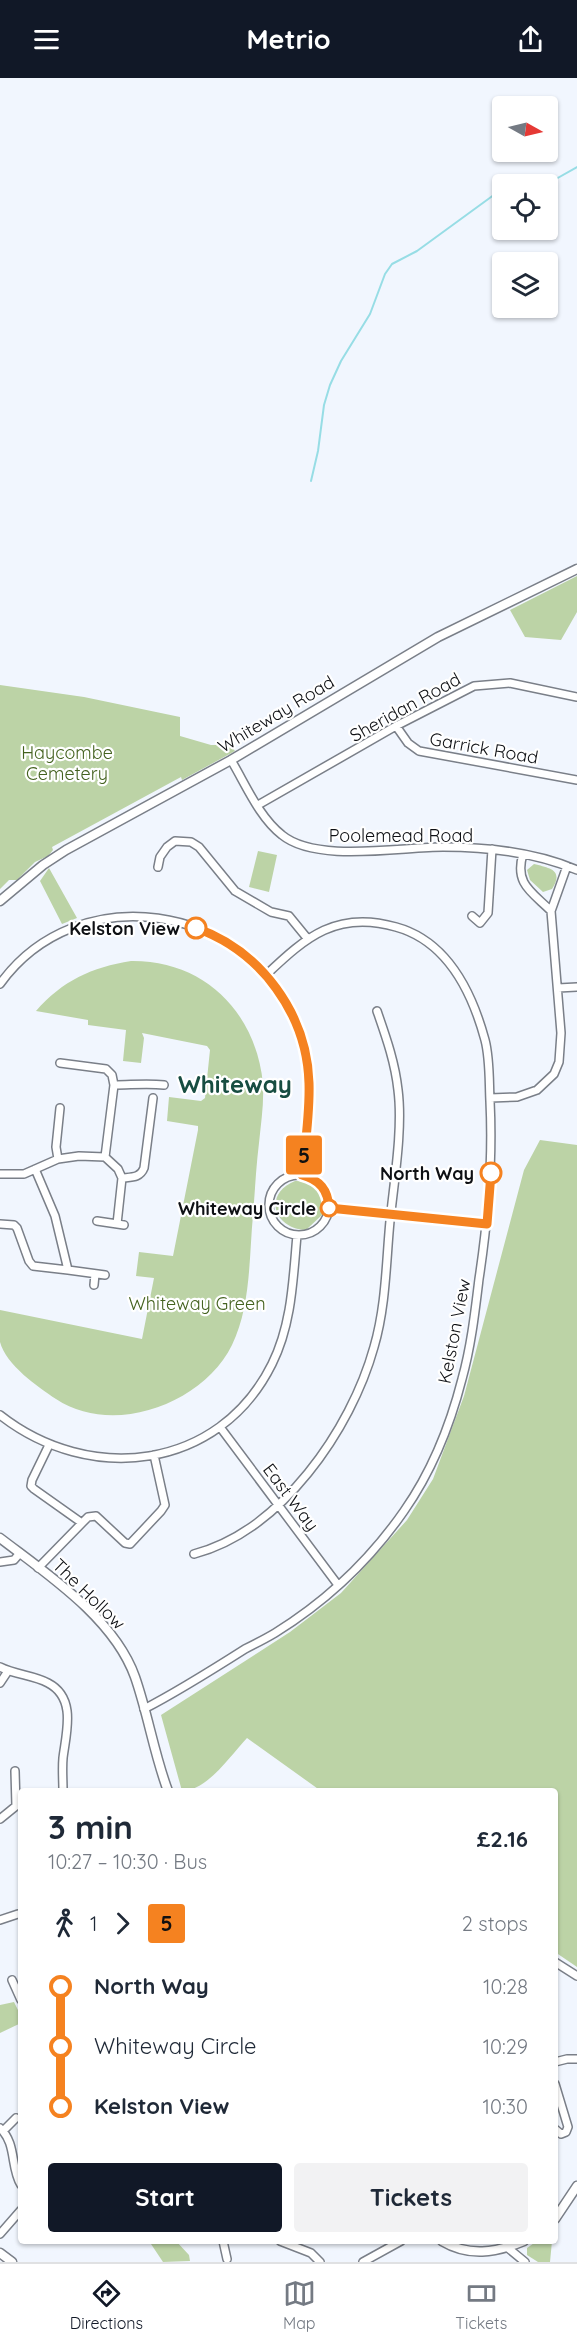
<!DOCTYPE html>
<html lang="en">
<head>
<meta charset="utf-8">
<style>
  body { margin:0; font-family:Quicksand,sans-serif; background:#f2f2f3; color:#1f2937; height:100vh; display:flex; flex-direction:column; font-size:22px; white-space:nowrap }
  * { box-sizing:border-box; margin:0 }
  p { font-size:20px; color:#747a83 }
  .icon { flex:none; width:33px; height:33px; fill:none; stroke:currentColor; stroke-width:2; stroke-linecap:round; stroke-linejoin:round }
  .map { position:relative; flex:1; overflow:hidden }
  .details { position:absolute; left:18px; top:1710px; width:540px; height:456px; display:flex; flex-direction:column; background:#fff; border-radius:6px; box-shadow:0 2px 4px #0004 }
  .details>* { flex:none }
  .badge { padding:0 12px; border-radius:4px; font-size:21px; line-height:39px }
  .needle { width:39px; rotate:98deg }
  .tools { position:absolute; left:492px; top:18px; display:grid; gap:12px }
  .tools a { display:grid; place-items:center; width:66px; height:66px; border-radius:6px; background:#fff; box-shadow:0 2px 4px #0004; font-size:30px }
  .map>.badge { position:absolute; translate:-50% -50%; box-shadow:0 0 0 3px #fff }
  .legs { display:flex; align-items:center; gap:9px; height:66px; padding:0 30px; font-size:20px }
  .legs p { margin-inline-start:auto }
  .overview { display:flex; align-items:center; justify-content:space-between; height:102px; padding:0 30px }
  h1 { font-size:33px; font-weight:800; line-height:45px }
  .action { display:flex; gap:12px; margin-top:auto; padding:12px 30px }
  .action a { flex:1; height:69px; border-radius:6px; background:#111827; color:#fff; font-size:24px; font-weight:800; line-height:69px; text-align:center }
  .action a+a { background:#f2f2f3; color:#1f2937 }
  ul { padding:0 30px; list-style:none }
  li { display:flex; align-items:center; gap:21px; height:60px; font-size:22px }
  li i { display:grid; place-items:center; width:9px; height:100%; margin:0 8px; background:currentColor }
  li i::after { content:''; width:15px; height:15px; margin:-8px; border:4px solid; border-radius:50%; background:#fff }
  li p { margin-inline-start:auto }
  li:first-child i { background:linear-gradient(#0000 50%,currentColor 0) }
  li:last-child i { background:linear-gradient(currentColor 50%,#0000 0) }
  header { display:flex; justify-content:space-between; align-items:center; height:78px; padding:0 30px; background:#111827; color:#fff; font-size:27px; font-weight:800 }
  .tabs { display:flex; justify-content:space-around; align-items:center; height:84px; border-top:2px solid #e0e1e3; background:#fff; font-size:16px; color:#747a83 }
  .tabs a { display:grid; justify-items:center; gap:3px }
  .tabs .current { color:#111827 }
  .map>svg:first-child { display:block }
  .green { fill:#bcd3a6 }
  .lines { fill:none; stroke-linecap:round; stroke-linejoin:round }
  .stream { stroke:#97dde5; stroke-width:2 }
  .minor-casing { stroke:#7a7f88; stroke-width:10 }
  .tertiary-casing { stroke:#7a7f88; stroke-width:11 }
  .minor { stroke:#fff; stroke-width:7 }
  .tertiary { stroke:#fff; stroke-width:8 }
  .line-1-casing { stroke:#fff; stroke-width:14 }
  .line-1 { stroke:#f58220; stroke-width:9 }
  .stop-1-dot { fill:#fff; stroke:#f58220; stroke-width:3 }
  .labels { text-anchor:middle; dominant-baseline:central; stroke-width:4.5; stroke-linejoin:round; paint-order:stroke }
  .street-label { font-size:18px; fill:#0e1014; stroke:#fff }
  .park-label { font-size:18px; fill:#44621f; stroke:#fff }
  .stop-label { font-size:18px; font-weight:bold; fill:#0e1014; stroke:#fff; text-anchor:end }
  .district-label { font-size:24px; font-weight:bold; fill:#174d41; stroke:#fff }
</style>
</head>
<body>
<header><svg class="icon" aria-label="menu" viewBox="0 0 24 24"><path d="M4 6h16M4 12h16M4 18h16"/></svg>Metrio<svg class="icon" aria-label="share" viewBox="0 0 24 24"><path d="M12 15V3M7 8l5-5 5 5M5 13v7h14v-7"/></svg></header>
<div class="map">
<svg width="577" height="2184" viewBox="0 0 577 2184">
  <rect width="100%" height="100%" fill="#f1f6fe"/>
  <path class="green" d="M577,498V534L561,562L525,559L510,532Z
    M0,607L84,619L180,639V658L211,667H230L235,673L182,702L181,699L52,769L53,772L48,778L35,784L17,802H9L0,811Z
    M258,773L277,777L269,814L249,809Z
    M534,786C550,790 564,792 552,811L543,814L530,802L527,792Z
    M49,790L77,840L62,846L40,803Z
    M131,883C204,882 256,934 263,1006C264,1026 261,1045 259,1065C256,1089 255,1113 253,1137C249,1179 251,1228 232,1267C203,1326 113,1359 56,1321C38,1309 6,1287 0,1264C0,1255 0,1241 0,1232L142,1261L154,1200L136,1198L139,1174L173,1178L198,1052V1048L167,1043L169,1019L201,1023L205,1020L210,972L207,968L142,955L144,960L141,985L123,983L126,952L88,947V942L36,933C62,903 92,889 131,883Z
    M540,1062L577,1067V1889L555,1874V1713H321L247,1660C231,1677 207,1713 182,1713L161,1637L290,1554L341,1515L407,1442L433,1401L464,1318L524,1092Z
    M295,1103C315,1102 326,1117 323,1136L306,1152C273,1150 263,1116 295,1103Z
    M14,1924L21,1938V1945L0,1955V1927Z
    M155,2163H176L189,2177L190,2183L163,2184L151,2166Z
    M537,2163H552L550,2184H538L527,2177V2170Z"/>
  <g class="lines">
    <path class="stream" d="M510,106L515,103L528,106
      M547,106L577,89
      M311,403L318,373L324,327L330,307L341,283L370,236L385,196L392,186L417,173L502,111"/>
    <g class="minor-casing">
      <path id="minor" d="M396,648L408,665L419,673L577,702
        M231,682C246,707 259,739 282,757C316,785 400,769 443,769C488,769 535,774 577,792
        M258,727L396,648L474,608L510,605L577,619
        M523,776C514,806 532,814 551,833
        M158,789L160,779L167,769L175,763L191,764L199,769L235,813L271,834L289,838L307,860
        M472,838L480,845L488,835L492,771
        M0,906C77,799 246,825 295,944C316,994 307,1045 302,1097
        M558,910L577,909
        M60,985L106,991L112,997L114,1007L105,1079
        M114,1007C131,1007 147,1005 164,1007
        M490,1020L517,1019L537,1012L554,996L559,984L561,955L551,833L567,788
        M58,1081L56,1069L60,1030
        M35,1091L55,1138L68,1192L105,1197
        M0,1096H24L58,1081L79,1078L105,1079L118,1091L122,1100L117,1146
        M269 1127a30 30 0 1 1 60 0a30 30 0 1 1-60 0Z
        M122,1100C132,1099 140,1100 144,1090L153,1020
        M329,1130L487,1146
        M97,1143L124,1147
        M0,1146L14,1147L17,1150L29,1183L33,1188L68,1192
        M94,1207L95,1196
        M0,1337C89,1407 219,1393 272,1286C292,1246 293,1201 297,1157
        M220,1349L338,1507
        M49,1367L32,1402L31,1408L34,1411L82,1445L88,1439L96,1438L125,1465L130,1466L161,1433L165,1427L154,1377
        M194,1476C281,1453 351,1352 374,1269C386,1228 386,1185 390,1143C394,1103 403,1051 398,1012C395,984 386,959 377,933
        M0,1484L14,1482L20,1475
        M38,1490L82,1445
        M0,1589C16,1597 33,1597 48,1605C77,1620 66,1655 63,1680C62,1691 63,1702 63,1713
        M0,1605L8,1593
        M144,1631C179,1613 212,1592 245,1571C255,1566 265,1561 275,1555C325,1524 370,1482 404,1433C432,1393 450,1348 462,1301C471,1269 475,1234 479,1201C488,1142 493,1083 490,1023C489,1003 490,981 485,962C472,914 447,863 396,849C337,832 306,859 267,896
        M15,1693L16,1728
        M0,1741L16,1728L21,1727
        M0,1842L18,1836
        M555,1884L577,1898
        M12,1902L21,1922
        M555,1984L567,1981H577
        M555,2006L568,2049L566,2054L561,2056L555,2051
        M0,2050C17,2066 10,2089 21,2107
        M3,2053L16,2040
        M0,2156L21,2132
        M223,2163L227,2181
        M280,2163L311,2175L320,2184
        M508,2170L525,2184
        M363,2184L401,2163"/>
    </g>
    <g class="tertiary-casing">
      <path id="tertiary" d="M0,823L43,787L66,772L231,682L438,559L577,491
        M0,1460C47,1496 114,1540 135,1599C148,1636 154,1676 168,1713
        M555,2141L577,2108
        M442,2163C469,2179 495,2175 524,2163
        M0,2175L12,2184"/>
    </g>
    <use href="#minor" class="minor"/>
    <use href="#tertiary" class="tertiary"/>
  </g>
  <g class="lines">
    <g class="line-1-casing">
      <path id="line-1" d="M196,850C261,873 307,936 309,1005C310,1036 305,1067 302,1097C320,1102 328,1112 329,1130L487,1146L491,1095"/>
    </g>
    <use href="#line-1" class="line-1"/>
  </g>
  <g class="stop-1-dot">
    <circle cx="196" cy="850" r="10"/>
    <circle cx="491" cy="1095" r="10"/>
    <circle cx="329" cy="1130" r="8"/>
  </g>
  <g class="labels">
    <g class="street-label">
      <text transform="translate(405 629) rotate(-29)">Sheridan Road</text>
      <text transform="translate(276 636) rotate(-31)">Whiteway Road</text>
      <text transform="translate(484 670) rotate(10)">Garrick Road</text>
      <text x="401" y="757">Poolemead Road</text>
      <text transform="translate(454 1253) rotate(-79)">Kelston View</text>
      <text transform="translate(291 1419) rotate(53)">East Way</text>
      <text transform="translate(89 1516) rotate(44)">The Hollow</text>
    </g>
    <g class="park-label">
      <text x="67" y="674">Haycombe<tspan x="67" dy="21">Cemetery</tspan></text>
      <text x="197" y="1225">Whiteway Green</text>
    </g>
    <g class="stop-label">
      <text x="180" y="850">Kelston View</text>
      <text x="474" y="1095">North Way</text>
      <text x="316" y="1130">Whiteway Circle</text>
    </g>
    <g class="district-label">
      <text x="235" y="1006">Whiteway</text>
    </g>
  </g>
</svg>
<div class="tools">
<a><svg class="needle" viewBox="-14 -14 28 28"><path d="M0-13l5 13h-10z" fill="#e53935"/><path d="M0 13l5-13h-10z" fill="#747a83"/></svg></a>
<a><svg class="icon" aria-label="locate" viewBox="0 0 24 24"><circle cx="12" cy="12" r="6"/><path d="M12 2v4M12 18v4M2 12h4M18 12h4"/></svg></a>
<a><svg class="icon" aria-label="layers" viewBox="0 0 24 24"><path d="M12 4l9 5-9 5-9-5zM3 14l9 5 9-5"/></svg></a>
</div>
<b class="badge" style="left:304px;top:1077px;background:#f58220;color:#111">5</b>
<section class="details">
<div class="overview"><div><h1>3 min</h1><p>10:27 – 10:30 · Bus</p></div><b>£2.16</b></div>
<div class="legs"><svg class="icon" aria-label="walk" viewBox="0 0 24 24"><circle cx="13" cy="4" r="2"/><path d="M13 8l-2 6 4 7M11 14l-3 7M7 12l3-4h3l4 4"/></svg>1<svg class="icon" aria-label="forward" viewBox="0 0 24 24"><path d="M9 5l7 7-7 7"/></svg><b class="badge" style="background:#f58220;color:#111">5</b><p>2 stops</p></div>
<ul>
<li><i style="color:#f58220"></i><b>North Way</b><p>10:28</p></li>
<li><i style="color:#f58220"></i><span>Whiteway Circle</span><p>10:29</p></li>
<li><i style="color:#f58220"></i><b>Kelston View</b><p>10:30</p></li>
</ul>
<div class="action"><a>Start</a><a>Tickets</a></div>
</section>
</div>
<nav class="tabs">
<a class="current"><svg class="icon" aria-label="directions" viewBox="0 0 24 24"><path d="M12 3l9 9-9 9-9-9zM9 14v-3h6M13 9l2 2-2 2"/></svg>Directions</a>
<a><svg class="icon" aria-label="map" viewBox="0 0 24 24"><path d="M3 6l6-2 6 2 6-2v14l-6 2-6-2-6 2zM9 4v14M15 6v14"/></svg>Map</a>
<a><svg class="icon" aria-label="tickets" viewBox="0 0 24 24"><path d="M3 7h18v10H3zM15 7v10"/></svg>Tickets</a>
</nav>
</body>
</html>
